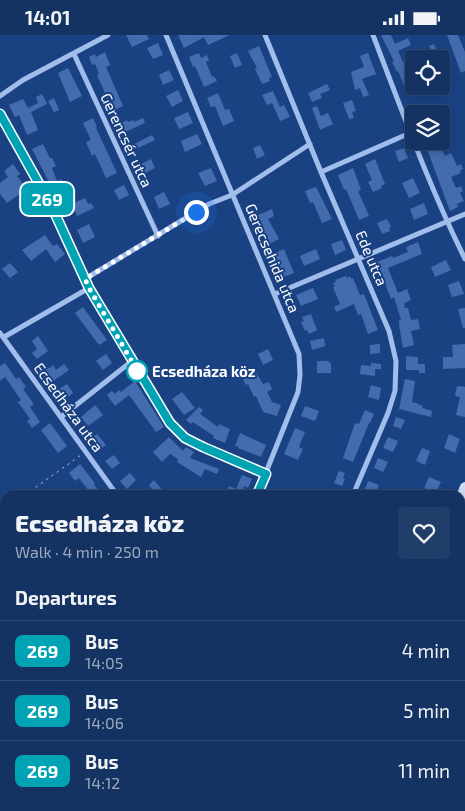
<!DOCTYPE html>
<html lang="en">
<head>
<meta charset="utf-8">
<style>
  body { margin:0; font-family:"Exo 2",sans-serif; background:#213e6b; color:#f1f3f6; height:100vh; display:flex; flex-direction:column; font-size:19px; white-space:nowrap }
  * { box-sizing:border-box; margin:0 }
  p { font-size:16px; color:#9daabe }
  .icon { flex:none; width:28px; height:28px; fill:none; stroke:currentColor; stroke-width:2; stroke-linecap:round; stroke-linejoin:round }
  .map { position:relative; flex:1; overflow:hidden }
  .side { position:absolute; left:0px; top:455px; width:465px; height:321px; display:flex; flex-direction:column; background:#143262; border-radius:15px 15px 0 0; box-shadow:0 2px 8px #0003,0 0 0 1px #334d77 }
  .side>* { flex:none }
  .badge { padding:0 10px; border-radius:8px; font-size:18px; line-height:32px }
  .controls { position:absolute; left:405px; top:15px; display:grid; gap:10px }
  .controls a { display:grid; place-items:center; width:45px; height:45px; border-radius:5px; background:#143262; box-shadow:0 2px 8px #0003,0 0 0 1px #334d77; font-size:25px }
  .you { position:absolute; width:25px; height:25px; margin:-12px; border:4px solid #fff; border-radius:50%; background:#1a73e8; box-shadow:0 0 0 8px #1a73e833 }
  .map>.badge { position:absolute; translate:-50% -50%; box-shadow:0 0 0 2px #fff }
  h2 { padding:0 15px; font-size:19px; line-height:45px }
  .round { display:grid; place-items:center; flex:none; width:52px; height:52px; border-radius:5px; background:#213e6b }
  .summary { display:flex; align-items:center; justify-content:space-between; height:85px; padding:0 15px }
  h1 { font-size:24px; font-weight:800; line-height:38px }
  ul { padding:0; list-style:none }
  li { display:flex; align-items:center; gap:15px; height:60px; padding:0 15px; border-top:1px solid #334d77 }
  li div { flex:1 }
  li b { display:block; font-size:19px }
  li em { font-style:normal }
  li .badge { min-width:55px; font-weight:700; text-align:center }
  .status { display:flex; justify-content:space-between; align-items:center; height:35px; padding:0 25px; background:#143262; direction:ltr }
  .status svg { height:14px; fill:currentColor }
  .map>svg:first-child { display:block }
  .building { fill:#436bad }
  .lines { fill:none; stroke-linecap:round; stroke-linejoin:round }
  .path { stroke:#a0bdeb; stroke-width:1; stroke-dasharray:2.5 4; stroke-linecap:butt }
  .street { stroke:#a0bdeb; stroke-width:5 }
  .secondary { stroke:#ccdcf8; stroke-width:10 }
  .line-casing { stroke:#fff; stroke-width:11 }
  .line { stroke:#00a3b4; stroke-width:8 }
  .walk { stroke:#fff; stroke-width:5; stroke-dasharray:0 9 }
  .stop-dot { fill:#fff; stroke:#00a3b4; stroke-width:2.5 }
  .labels { text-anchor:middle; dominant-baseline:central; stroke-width:4; stroke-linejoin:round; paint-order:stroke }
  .street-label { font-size:15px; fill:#fff; stroke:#1a4283 }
  .stop-label { font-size:15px; font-weight:bold; fill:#fff; stroke:#1a4283; text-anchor:start }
</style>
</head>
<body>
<div class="status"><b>14:01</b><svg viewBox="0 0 49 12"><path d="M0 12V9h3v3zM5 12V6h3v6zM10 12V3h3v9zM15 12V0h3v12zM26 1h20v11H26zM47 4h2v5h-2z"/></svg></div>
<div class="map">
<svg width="465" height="776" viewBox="0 0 465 776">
  <rect width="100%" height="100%" fill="#1a4283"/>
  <path class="building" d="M126,0H147L149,4L132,12Z
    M178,0H230L208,10L204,2L184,13Z
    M381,0H391L395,9L408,3L411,10L398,16L403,27L414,22V29L409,32L414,44V51H428L408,60L398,36L397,37L392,27L394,26Z
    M447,0H458L465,17V36L461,38Z
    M158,8L163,20L153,24L147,13Z
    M434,9L441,24H435L429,11Z
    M259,11L272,42L269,43L270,46L262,49L255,34L257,33L248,16Z
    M105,17L110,30L106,32L123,71L113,76L97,40L99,39L95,29L92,30L89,22L95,19L96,22Z
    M199,18L201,23L207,20L209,25L206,27L212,42L214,41L217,46L204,52L195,31L193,32L189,22Z
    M237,18L242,30L235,33L230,21Z
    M368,18L376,39L362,44L369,60L363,62L360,53L355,55L351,37L364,32L360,21Z
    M68,33L82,61L70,67L58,38Z
    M169,35L174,45L163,50L159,40Z
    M327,49L330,55L320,59L322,63L312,67L308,58Z
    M178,55L183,66L172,72L166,61Z
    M273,56L280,72L284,70L290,82L280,86L272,68L267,70L262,60Z
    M218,58L225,75L229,74L234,86L223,91L215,71L211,72L207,63Z
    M42,59L47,69L31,77L38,95L27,100L19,80L15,82L9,70L23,64L28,73L38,68L36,62Z
    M54,63L59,75L54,77L48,66Z
    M352,65L356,76L352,77L354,83L349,84L343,68Z
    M317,71L321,81L328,78L333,89L320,95L312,73Z
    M188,77L193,88L179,94L174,83Z
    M93,83L97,92L96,93L117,138L106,143L95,119L92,121L86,107L91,105L83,88Z
    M143,83L145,88L123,98L119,89L127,85L128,87L133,85L134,87Z
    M197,99L202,109L185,117L181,106Z
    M152,100L155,105L134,115L132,110Z
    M424,106H438L445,121L451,118L457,131L461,129L463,134L460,135L461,138L451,142L456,153L461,151L463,156L460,158L464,166L457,169L458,172L450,176Z
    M43,109L50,123H52L56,131L52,133L57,146L61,144L65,152L54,157L32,114Z
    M260,110L265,120L257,124L253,113Z
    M404,113L408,123L399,127L395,116Z
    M151,124L155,133L143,139L139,130Z
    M375,124L385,149L381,151L382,153L373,157L368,147L372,145L365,129Z
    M13,129L20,139L17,141L27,154L7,168L0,159V148L8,142L4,136Z
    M211,133L217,146L205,151L198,138Z
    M353,133L361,155L358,156L369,181L359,185L346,154L344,155L338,140Z
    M413,143L420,158L409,163L402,148Z
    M124,150L129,160L119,165L114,155Z
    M316,152L332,184L322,188L313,167L310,168L305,156Z
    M164,157L170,169L159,174L154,162Z
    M85,163L88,169L91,168L94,173L77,181L72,169Z
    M424,168L428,179L414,185L410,174Z
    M272,174L274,181L268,184L279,204L269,209L256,181Z
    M387,184L391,192L389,193L390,196L382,199L377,188Z
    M89,189L95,202L83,208L77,195Z
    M45,200L53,211L57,209L65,219L55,227L46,214L31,226L22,215Z
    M342,205L346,215L335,220L331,209Z
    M418,207L422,219L388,233L398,258L407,254L411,265L404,268L405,273H408L411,285L418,284L420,294L411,296L414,310L403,313L399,290V285H401L394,262L391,264L377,227L392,221L393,223L408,217L406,212Z
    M284,214L294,238L283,242L273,219Z
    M316,214L320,224L304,231L300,221Z
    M446,225L451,235L435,242L431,232Z
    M10,228L18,237L10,243L2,234Z
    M346,241L347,243L350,241L351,244L353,243L360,260L364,259L378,295L368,299L361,279L358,280L354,269L336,277L334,272L340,269L333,252H335L333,248L336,247L335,245Z
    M459,246L464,259L452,262L448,250Z
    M313,253L318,264L301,271L296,260Z
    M83,272L107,305L99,310L75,278Z
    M465,273V293H463L458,274Z
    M311,279L317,295L309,299L307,295L305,296L301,287L304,286L302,282Z
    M38,301L48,316L37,324L32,318L37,314L32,306Z
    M324,303L325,311L312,315L310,306Z
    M380,309V318L370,319V310Z
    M465,309V333L443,334V322H453L452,310Z
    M268,314L273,325L263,330L258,319Z
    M106,319L112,328L103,335L96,326Z
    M406,321L418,322V329H425V338H419V335H406Z
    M317,326H329V328H331V338H317Z
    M5,328L16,344L19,342L26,352L23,354L34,369L30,372L40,387L32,393L27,386L30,384L18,367L21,365L5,342L0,346V331Z
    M371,328L381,329V334H375V341L360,339L361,330L371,331Z
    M35,329L50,333L53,330L56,335L64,329L69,335L49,349Z
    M255,336L263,349L269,347L272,354L267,357L272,367L281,370L277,381L263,377L256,361L254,362L248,349L246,350L242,343Z
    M405,344L415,346L412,367L419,369V370L423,371L422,373L432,376L431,382L399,374Z
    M135,346L164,392L156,397L129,360L115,371L107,360L112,356L115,359L119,355L121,357Z
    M67,349L73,358L63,366L56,356Z
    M371,350L381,353L379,365L368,362Z
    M457,351L465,352V382L456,380L460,362L455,361Z
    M182,357L195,373L184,380L172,364Z
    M95,370L103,380L88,391L81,382Z
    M305,371L319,376L315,386L301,381Z
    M199,372L203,375L200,379L218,392L219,389L230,394L225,408L213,403L214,401L193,387L191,389L186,385Z
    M365,375L374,379L370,388H369L353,427L343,423L355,388L359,389Z
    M396,382L405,385L401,394L393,391Z
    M50,388L67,411L58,418L41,395Z
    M295,393L305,397L299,412L303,414L298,425L284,419Z
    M240,398L266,410L261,422L238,413L239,412L235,411Z
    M97,399L106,410L99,415L90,404Z
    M449,399L460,404L455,418L444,413Z
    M169,402L183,416L186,412L194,417L190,423L219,434L217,439L205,434L201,442L177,427L178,424L170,419L162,427L153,417Z
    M388,402L398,406L393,417L383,413Z
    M422,413L430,416L425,430L416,426Z
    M114,420L120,428L112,434L105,426Z
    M378,423L388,427L383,437L374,433Z
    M80,429L94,447L95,451L102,460H92L79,443L75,446L69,438Z
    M339,436L345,438L343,443L345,444L342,451L334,448Z
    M130,438L136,445L127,454L120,446Z
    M242,440L252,444L248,453L244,451L242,457L250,460H226L229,451L236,454Z
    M429,442L441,447L436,458L424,453Z
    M154,445L163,456L158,460H152L149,457L152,454L149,450Z
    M368,446L379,450L376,457L371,455L369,460L363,458Z"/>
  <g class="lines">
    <path class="path" d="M25,460L81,420
      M0,483L5,478
      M9,776L10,771"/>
    <path class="street" d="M166,0L299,319L300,340L298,357L257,460
      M265,0L321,137L389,296L396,326L395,356L388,378L353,460
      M373,0C402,76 429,151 465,224
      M74,19L158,201
      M0,61L23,45L108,0
      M0,79L52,172L89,253L170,388L185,403L203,412L266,439
      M321,137L410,98
      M85,244L209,169L232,160L310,109
      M275,259L465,179
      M0,298L117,460
      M4,302L89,253
      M61,382L132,326
      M460,582L465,583
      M460,650L465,651
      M0,689L5,686
      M460,708L465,709
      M347,775L356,776"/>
    <path class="secondary" d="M460,464L465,452
      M346,776L347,771"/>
  </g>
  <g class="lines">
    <g class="line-casing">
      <path id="line" d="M0,79L52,172L89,253L170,388L185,403L203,412L266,439L257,460"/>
    </g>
    <use href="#line" class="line"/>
    <path class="walk" d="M137,336L141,342L89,253L85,244L196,177"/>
  </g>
  <circle class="stop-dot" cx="137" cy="336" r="10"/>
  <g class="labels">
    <g class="street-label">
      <text transform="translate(127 105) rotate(65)">Gerencsér utca</text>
      <text transform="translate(273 223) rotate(67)">Gerecsehida utca</text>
      <text transform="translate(372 223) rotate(67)">Ede utca</text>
      <text transform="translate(69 372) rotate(54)">Ecsedháza utca</text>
    </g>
    <g class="stop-label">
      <text x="152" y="336">Ecsedháza köz</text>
    </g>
  </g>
</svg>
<div class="controls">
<a><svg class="icon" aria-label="locate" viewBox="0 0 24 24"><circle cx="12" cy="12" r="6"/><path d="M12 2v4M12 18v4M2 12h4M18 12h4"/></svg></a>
<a><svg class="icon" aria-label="layers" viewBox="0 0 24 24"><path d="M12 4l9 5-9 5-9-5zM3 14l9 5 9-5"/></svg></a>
</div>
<div class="you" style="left:196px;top:177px"></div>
<b class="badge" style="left:47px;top:164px;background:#00a3b4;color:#fff">269</b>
<section class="side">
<div class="summary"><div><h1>Ecsedháza köz</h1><p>Walk · 4 min · 250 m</p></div><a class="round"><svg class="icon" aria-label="heart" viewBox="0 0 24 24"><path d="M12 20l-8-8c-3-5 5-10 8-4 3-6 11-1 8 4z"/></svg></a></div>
<h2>Departures</h2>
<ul>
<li><span class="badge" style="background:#00a3b4;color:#fff">269</span><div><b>Bus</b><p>14:05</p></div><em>4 min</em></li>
<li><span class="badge" style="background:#00a3b4;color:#fff">269</span><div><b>Bus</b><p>14:06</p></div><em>5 min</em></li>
<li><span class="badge" style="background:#00a3b4;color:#fff">269</span><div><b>Bus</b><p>14:12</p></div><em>11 min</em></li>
</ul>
</section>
</div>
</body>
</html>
